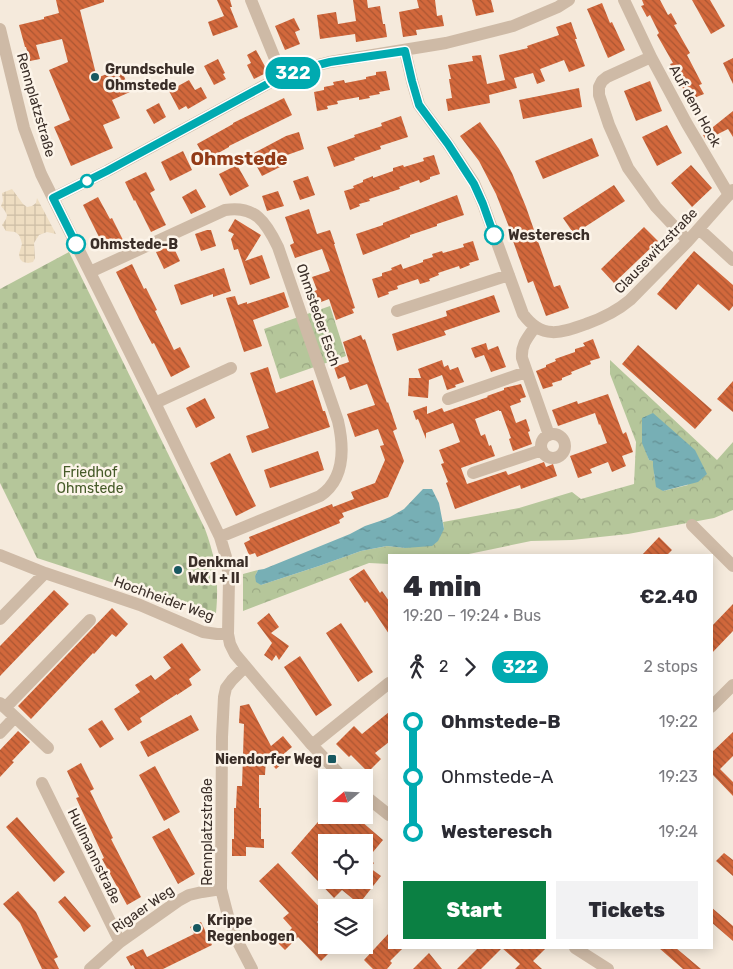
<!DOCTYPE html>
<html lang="en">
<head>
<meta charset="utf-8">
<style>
  body { margin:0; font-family:Rubik,sans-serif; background:#f2f2f3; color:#2b2b33; height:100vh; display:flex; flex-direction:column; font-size:19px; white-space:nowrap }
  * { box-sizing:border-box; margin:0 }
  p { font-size:16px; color:#7c7c81 }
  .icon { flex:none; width:28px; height:28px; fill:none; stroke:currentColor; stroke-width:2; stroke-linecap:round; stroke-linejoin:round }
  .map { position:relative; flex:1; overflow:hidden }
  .side { position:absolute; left:388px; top:554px; width:325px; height:395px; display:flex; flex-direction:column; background:#fff; border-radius:0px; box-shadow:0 2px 12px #0003 }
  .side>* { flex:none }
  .badge { padding:0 10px; border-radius:16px; font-size:18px; line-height:32px }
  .needle { width:32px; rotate:251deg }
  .tools { position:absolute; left:318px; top:769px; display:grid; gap:10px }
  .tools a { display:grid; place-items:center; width:55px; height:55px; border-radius:0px; background:#fff; box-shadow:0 2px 12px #0003; font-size:25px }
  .map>.badge { position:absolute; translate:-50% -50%; box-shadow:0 0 0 2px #fff }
  .legs { display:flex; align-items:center; gap:8px; height:55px; padding:0 15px; font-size:16px }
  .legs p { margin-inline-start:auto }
  .headline { display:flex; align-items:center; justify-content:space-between; height:85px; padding:0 15px }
  h1 { font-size:28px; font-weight:800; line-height:38px }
  .primary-button { display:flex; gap:10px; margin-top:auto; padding:10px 15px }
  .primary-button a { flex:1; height:58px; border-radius:0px; background:#0b8043; color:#fff; font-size:20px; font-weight:800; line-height:58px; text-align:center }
  .primary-button a+a { background:#f2f2f3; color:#2b2b33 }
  ul { padding:0 15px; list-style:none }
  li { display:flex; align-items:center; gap:18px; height:55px; font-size:19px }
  li i { display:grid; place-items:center; width:8px; height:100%; margin:0 6px; background:currentColor }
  li i::after { content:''; width:12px; height:12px; margin:-6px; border:4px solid; border-radius:50%; background:#fff }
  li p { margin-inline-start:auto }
  li:first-child i { background:linear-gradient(#0000 50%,currentColor 0) }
  li:last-child i { background:linear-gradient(currentColor 50%,#0000 0) }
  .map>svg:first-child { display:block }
  .cemetery { fill:url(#cemetery-stones) }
  .park { fill:url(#park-crowns); fill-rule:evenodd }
  .plaza { fill:url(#plaza-grid) }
  .water { fill:url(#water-ripples) }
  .building { fill:url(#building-back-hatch); fill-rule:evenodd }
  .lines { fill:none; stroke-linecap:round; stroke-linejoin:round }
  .minor { stroke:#cebaa6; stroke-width:12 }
  .line-1-casing { stroke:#fff; stroke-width:11 }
  .line-1 { stroke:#00aab0; stroke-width:8 }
  .poi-dot { fill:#185860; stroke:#fcf4e9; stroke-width:2 }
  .stop-1-dot { fill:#fff; stroke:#00aab0; stroke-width:2.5 }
  .labels { text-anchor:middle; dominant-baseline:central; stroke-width:5; stroke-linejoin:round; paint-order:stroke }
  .poi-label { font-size:14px; font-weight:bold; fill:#3a2e28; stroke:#fcf4e9; text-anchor:start }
  .street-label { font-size:14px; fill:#3a2e28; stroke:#fcf4e9 }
  .stop-label { font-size:14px; font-weight:bold; fill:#3a2e28; stroke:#fcf4e9; text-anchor:start }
  .park-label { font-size:14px; fill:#465b29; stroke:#fcf4e9 }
  .district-label { font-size:19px; font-weight:bold; fill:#923b18; stroke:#fcf4e9 }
</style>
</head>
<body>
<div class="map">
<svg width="733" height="969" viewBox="0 0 733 969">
  <defs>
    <pattern id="cemetery-stones" width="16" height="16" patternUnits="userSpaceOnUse" patternTransform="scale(1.25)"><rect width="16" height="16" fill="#b5c69a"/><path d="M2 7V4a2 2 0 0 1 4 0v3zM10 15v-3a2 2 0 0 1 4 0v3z" fill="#9caa85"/></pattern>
    <pattern id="park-crowns" width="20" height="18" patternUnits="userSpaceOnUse" patternTransform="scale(1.25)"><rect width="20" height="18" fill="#b5c69a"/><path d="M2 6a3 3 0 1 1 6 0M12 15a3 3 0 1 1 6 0" fill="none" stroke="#9caa85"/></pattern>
    <pattern id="plaza-grid" width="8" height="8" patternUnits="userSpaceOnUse" patternTransform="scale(1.25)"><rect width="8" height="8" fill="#eeddc1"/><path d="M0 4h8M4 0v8" fill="none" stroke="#cdbea6"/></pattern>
    <pattern id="water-ripples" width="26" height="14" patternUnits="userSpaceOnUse" patternTransform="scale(1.25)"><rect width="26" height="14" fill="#77afb5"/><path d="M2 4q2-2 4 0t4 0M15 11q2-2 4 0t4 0" fill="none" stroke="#638f93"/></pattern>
    <pattern id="building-back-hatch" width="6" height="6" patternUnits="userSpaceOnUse" patternTransform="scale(1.25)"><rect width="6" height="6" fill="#d2683c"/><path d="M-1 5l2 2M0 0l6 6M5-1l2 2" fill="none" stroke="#ab5632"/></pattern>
  </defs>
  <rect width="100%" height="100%" fill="#f5eadc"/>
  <path class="cemetery" d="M69,252L205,529C216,559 219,582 216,613L212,615L37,558L0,483V289Z"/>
  <path class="park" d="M330,306L346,356L280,379L264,329Z
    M610,360L717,460L733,442V510L714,518L628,534L572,540L531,541L464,555H389V564L369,563L243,611V574L258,570L255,576L261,585L319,566L361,551L387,546L405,548L444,529L443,522L519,508L572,492L581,499L634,484L636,442L610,374ZM642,418L688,485L663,491L654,476V461L649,460L643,443Z"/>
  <path class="plaza" d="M12,189L23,204L27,207L32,206L36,203L37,198L56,234L47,232L39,235L34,243L35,258L33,262L28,263L23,262L20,259L19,254L22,244L21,240L19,235L15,232L6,231L2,225L6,219L7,215L5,211L1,206L3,201L2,193Z"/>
  <path class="water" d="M653,413L695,450L707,474L698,482L663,491L656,487L653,466V461L649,460L642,443V418Z
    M423,489H432L439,503L444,529L438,541L432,546L405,548L387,546L361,551L319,566L261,585L256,582L255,576L258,570L264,569L350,534L365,526L380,521L390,517L404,509Z"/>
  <path class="building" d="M56,0H104V2L80,10L97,78L121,68L130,92L112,100L120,118L103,125L113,148L71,166L54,127L70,120L49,70L68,62L62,39L36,45L40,59L30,61L26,47H25L19,25L44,19V17L59,13Z
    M217,0H230L232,7H230L238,27L213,36L208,22L224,16Z
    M353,0H367L368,8L380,6L383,24H385L387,37L356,42L355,34L320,39L317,15L336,12L338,24L356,21Z
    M417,0H435L437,16L442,15L444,26L416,30L417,35L403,37L399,12L419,8Z
    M472,0H491L494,12L476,16Z
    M642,0H660L668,15L671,13L677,24L674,25L690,53L687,55L702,84L699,85L704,94L689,100L670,64L673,63L657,35L659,33L650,15L647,17L641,6L644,5Z
    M692,0H710L725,26L711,34Z
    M602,3L610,23L612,22L625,50L608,58L587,9Z
    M294,18L300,30L295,32L300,44L285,50L275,26Z
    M571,22L577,39H575L585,66L569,72L564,60L540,69L545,81L537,84L533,73L514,78L517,88L489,95L490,103L448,111L446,99L452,98L449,79H451L448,65L473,61L472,56L481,55L487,84L505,80L499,55L528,48L527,46L559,35L556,27Z
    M256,50L268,72L254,79L247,65L251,63L247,55Z
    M733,58V84L723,63Z
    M218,59L225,73L223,74L226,79L214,85L204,66Z
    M386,71L390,90L379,92L380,94L369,96L370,98L359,100V97L337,101L338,104L327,106L328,109L317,111L314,92L324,90V87L334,85L333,82L344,80L345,83L366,79V77L376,75V72Z
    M189,80L195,90L201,87L207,98L188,109L186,106L179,110L169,91Z
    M650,81L662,111L636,121L624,91Z
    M579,88L582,107L523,119L519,100Z
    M284,98L292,115L229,146V147L206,160L197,144L233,124V123Z
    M159,103L166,117L154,124L146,110Z
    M733,111V137L728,129L706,140L703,135Z
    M401,116L408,137L380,146L381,149L354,158L355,160L334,167L327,147L355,137L354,135L382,126L381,123Z
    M480,122L499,149L512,173L526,207L554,287L560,285L569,308L546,316L533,281L528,283L508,227H509L496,194L479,161L460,136Z
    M667,125L682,153L657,166L642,137Z
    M299,132L304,149L276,159L280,167L262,176L256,165L258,164L252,154L286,136Z
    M592,138L599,156L543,179L535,161Z
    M183,151L192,170L170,181L161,162Z
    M434,155L440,174L430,177V179L420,183L419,180L399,187L400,189L369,199L370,201L359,204L360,206L350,210L344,191L354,188L353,186L363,182V180L373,176V178L393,171V168L403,165L404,167L424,161L423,158Z
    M237,165L249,186L230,196L219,174Z
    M691,165L712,188L692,207L671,183Z
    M146,172L155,190L150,193L166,225L151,232L135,200L134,201L125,182Z
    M308,176L315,195L300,200L293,181Z
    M614,185L625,201L574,234L563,218Z
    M196,189L206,207L191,214L182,197Z
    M278,191L284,206L267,211L262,196Z
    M457,195L464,215L437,224V226L410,235V237L363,255L356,234L383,225V223Z
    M98,197L110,219L112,218L123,240L105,249L83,205Z
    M309,209L317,234L330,230L335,244H334L355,308L352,309L354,313L336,320L329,299L313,305L309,293L317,290L312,277L330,271L322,249L295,258L290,245L294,243L285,217Z
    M235,219L261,235L245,261L262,255L270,278L250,285L238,249L234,250L231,239L234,234L228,231Z
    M644,227L658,241L614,283L601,269Z
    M207,230H211L216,246L201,251L195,234Z
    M473,241L479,260L469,263L470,265L460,269L459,266L438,273L439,275L429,279L430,281L420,284L418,279L397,286L398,289L388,292L389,294L378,298L372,279L382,276V273L392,270L391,268L401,264L403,269L423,262V260L433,257L432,254L442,251L443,253L464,247L463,244Z
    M172,244L180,261L164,269L156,252Z
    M694,251L733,285V306L729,311L698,284L676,310L657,294Z
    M132,264L144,289L146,288L157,310L155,311L174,350L180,347L190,367L171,377L154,343L152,344L139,319L116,272Z
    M224,268L231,291L213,297V294L181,305L174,285Z
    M284,292L289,307L253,320L262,346L244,352L226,298L235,296L238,305L247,302V304Z
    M494,295L500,312L444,331L446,335L397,351L392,334L447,316L446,311Z
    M361,335L363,340L365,339L387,403L388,402L397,429L393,431L404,461L388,497L342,513L344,517L339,520L340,523L257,557L255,553L249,555L244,543L250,540L249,537L332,504L333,507L354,499L351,492L375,483L385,460L380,446L384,445L378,429L355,437L347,414L375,405L367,384L350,390L345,376L338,379L334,367L349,362L343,342Z
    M593,339L600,358L590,361L591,364L571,372L572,374L562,378V380L552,383L553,386L543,389L536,371L546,367V365L556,361L555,359L575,352V349L585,346L583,343Z
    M486,343L488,350L498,346L506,367L491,372L484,355L475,358L471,348Z
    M638,345L712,410L695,429L622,364Z
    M442,360L444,367L448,365L450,370L458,367L464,382L455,385L456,387L447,390L442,375L429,380L428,398L408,396L409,378H421L418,369Z
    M268,367L276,393L313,380L323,411H325L330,427L252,453L246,436L269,428L250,373Z
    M733,381V412L717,399Z
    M521,384L526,397L520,399L521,402L510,406L516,423L526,419L530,431L528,432L532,444L513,451L509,439L511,438L501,411H499V410L475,419L481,436L485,434L489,446L491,445L495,456L461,468L467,484L506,471L508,475L544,462L546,467L553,464L557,476L521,489L520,485L455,509L446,483L448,482L441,464L444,463L439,450L460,442L453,423L426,433V439L418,419L416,420L413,411L427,406V414L442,408L444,412L488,397L487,396L504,390V388Z
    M608,394L623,434L626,432L633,452L622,456L626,466L612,472L608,462L590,469L592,473L578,478L570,456L607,443L600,424L599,425L595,413L558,426L552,410L577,401L578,404Z
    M205,398L215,418L196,428L186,408Z
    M318,451L324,470L270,488L264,470Z
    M230,453L256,506L236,516L210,463Z
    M659,537L672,550L667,555H642Z
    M364,569L380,593L382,591L389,601V634L367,601L365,603L349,579Z
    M54,590L69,604L0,676V646Z
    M733,604V631L711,654V627Z
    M112,608L128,624L116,637L112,634L94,654L93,653L31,719L18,706Z
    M269,613L279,627L271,633L289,646L279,660L276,655L272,661L264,655L272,643L257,623Z
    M341,623L373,672L358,682L326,633Z
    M182,643L201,670L189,679L192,685L177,695V694L140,718L142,722L128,731L114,709L140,692L135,685L151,675L155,680L171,668L163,657Z
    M300,656L332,705L316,716L284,667Z
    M249,704L271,746L283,736L292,747L280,757L284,762L276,769L266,758L265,775H259V808H261V839H264V848L246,847V856H232V839H234V808H236L237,786H242L244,724L239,723L240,706Z
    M389,712V742L375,753L381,759L368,772L351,755L349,757L336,744L354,726L362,734Z
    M191,715L199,730L148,757L140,742Z
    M102,720L114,739L100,748L88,729Z
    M18,731L30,742L12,761L14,762L0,777V750Z
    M733,732V756L720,769L733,782V796L713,775L711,777V753Z
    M81,763L94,789L90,791L113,838L111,839L141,897L127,905L102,859L104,858L76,798L79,797L67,771Z
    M155,766L180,812L164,821L139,775Z
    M324,815H354L383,840L368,858L374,863L370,868L381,876L359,904L342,890L334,898L291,853ZM326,842H364V880H326Z
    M17,817L65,872L54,882L6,827Z
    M169,828L195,874L178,884L152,837Z
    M724,853L733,860V876L716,861Z
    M278,863L326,914L317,922L326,931V945H337L321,961L298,937L285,950L278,943L292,928L283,918L289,913L259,881Z
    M18,891L36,912L58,957L54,959L59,969H42L20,923L3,904Z
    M65,896L91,926L84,932L58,902Z
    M711,907L733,926V941L711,922Z
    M201,922L212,945L163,969H135L133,965L131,966L126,957L143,949L147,957L194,934L190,927Z
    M389,933V948H403L390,961L392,963L387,969H373L364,960Z
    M478,948H546L533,961L542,969H515L520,964L502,948L481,969H457Z
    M659,948H676L701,969H683Z
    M429,953L442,969H413Z"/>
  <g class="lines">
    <path class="minor" d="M251,0L282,76
      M624,0L651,57L687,124L729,195
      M0,29L24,128L41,174L155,403L220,537L226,557L229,578L228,634L230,644L235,654L312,745L343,778
      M405,51L412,81L419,105L448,144L474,183L483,204L523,314C542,340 561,333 586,324C603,318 617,311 630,300L688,241L733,190
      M651,57L607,77L602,81L599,87V95L609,125L628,168L656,207L688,241
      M53,198L107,171L282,76L306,68L330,62L446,43L513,26L558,7L569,0
      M699,229L733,260
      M90,272L225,210C255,205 266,222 278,247L338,421C344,447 345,479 320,496L220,537
      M397,311L509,275
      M535,327C527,338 521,345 522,358L549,435
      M448,399L526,372
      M155,403L231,368
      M541 446a12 12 0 1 1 24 0a12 12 0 1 1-24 0Z
      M473,473L542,450
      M692,525L733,566
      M0,555L45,573L140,605L203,632L217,634H228
      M0,619L45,573
      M245,667L232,680L226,688L224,697L222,737L221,889L229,920L239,944L252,969
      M0,703L48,748
      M711,707L733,685
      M5,708L90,620
      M0,733L15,717
      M312,745L389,683
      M42,783L120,942
      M364,795L389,815
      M575,948L608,969
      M90,969L120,942L178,901L189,895L202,892L221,889"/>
  </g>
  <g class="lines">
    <g class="line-1-casing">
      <path id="line-1" d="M76,244L53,198L107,171L282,76L306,68L330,62L405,51L412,81L419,105L448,144L474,184L483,204L494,235"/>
    </g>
    <use href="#line-1" class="line-1"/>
  </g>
  <g class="poi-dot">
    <circle cx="95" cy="77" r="5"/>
    <circle cx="178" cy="570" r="5"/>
    <rect x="327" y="754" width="10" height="10" rx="2.5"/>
    <circle cx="197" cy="928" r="5"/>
  </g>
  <g class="stop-1-dot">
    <circle cx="87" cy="181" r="6"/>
    <circle cx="494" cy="235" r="9"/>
    <circle cx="76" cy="244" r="9"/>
  </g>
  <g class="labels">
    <g class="poi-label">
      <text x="105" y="69">Grundschule<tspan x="105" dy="16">Ohmstede</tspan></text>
      <text x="188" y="562">Denkmal<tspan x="188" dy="16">WK I + II</tspan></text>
      <text x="322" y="759" text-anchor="end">Niendorfer Weg</text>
      <text x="207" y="920">Krippe<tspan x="207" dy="16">Regenbogen</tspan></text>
    </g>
    <g class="street-label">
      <text transform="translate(36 105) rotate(74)">Rennplatzstraße</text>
      <text transform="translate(695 106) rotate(61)">Auf dem Hock</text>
      <text transform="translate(656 251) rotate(-46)">Clausewitzstraße</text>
      <text transform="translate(318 315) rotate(71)">Ohmsteder Esch</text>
      <text transform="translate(164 599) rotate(20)">Hochheider Weg</text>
      <text transform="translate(207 832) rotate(-90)">Rennplatzstraße</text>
      <text transform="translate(94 856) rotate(64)">Hullmannstraße</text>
      <text transform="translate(143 909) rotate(-35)">Rigaer Weg</text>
    </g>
    <g class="stop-label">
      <text x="508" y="235">Westeresch</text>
      <text x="90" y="244">Ohmstede-B</text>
    </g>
    <g class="park-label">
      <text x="90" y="472">Friedhof<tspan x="90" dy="16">Ohmstede</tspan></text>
    </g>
    <g class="district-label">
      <text x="239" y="158">Ohmstede</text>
    </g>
  </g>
</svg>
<div class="tools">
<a><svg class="needle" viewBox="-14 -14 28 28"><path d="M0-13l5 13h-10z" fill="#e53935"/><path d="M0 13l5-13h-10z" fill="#7c7c81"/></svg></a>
<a><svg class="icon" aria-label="locate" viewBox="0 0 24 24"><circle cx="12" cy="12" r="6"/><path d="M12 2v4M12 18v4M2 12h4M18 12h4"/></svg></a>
<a><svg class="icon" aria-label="layers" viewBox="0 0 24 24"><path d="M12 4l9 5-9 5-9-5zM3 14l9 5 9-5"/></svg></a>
</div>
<b class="badge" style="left:293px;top:73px;background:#00aab0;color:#fff">322</b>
<section class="side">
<div class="headline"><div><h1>4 min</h1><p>19:20 – 19:24 · Bus</p></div><b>€2.40</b></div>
<div class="legs"><svg class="icon" aria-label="walk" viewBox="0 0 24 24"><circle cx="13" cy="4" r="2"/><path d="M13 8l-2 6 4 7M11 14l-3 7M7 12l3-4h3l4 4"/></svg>2<svg class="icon" aria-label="forward" viewBox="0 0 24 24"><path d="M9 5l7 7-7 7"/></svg><b class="badge" style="background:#00aab0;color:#fff">322</b><p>2 stops</p></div>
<ul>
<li><i style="color:#00aab0"></i><b>Ohmstede-B</b><p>19:22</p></li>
<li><i style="color:#00aab0"></i><span>Ohmstede-A</span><p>19:23</p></li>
<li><i style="color:#00aab0"></i><b>Westeresch</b><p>19:24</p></li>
</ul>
<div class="primary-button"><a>Start</a><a>Tickets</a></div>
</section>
</div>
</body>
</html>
